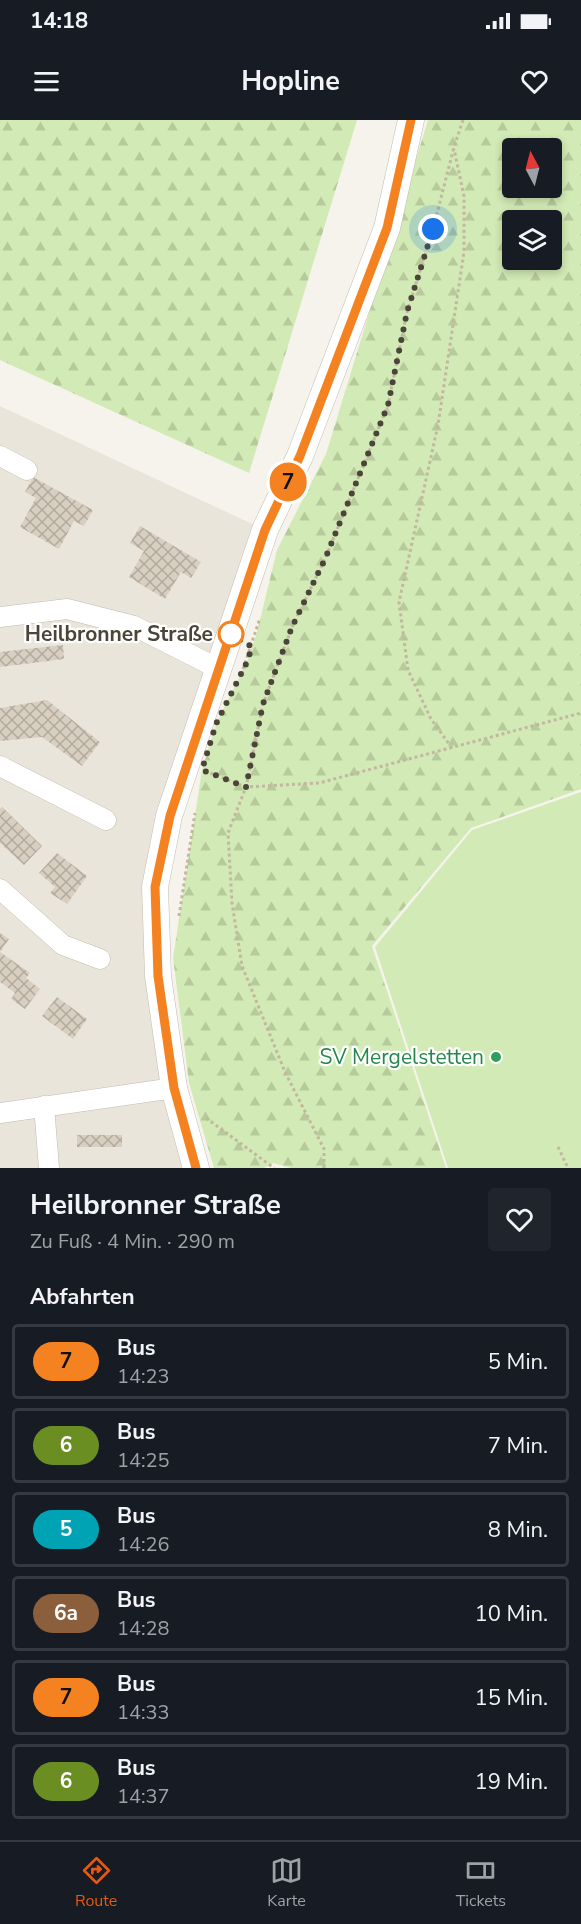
<!DOCTYPE html>
<html lang="de">
<head>
<meta charset="utf-8">
<style>
  body { margin:0; font-family:"Nunito Sans",sans-serif; background:#20242c; color:#f1f3f6; height:100vh; display:flex; flex-direction:column; font-size:22px; white-space:nowrap }
  * { box-sizing:border-box; margin:0 }
  p { font-size:20px; color:#9ea1a6 }
  .icon { flex:none; width:33px; height:33px; fill:none; stroke:currentColor; stroke-width:2; stroke-linecap:round; stroke-linejoin:round }
  .map { position:relative; height:1048px; overflow:hidden }
  .details { display:flex; flex-direction:column; background:#171b24; flex:1 }
  .details>* { flex:none }
  .badge { padding:0 12px; border-radius:20px; font-size:21px; line-height:39px }
  .needle { width:39px; rotate:353deg }
  .fabs { position:absolute; left:502px; top:18px; display:grid; gap:12px }
  .fabs a { display:grid; place-items:center; width:60px; height:60px; border-radius:6px; background:#171b24; box-shadow:0 3px 9px #0003; font-size:30px }
  .you { position:absolute; width:30px; height:30px; margin:-15px; border:4px solid #fff; border-radius:50%; background:#1a73e8; box-shadow:0 0 0 9px #1a73e833 }
  .map>.badge { position:absolute; translate:-50% -50%; box-shadow:0 0 0 3px #fff }
  h2 { padding:0 30px; font-size:22px; line-height:54px }
  .round { display:grid; place-items:center; flex:none; width:63px; height:63px; border-radius:6px; background:#20242c }
  .overview { display:flex; align-items:center; justify-content:space-between; height:102px; padding:0 30px }
  h1 { font-size:28px; font-weight:700; line-height:45px }
  ul { padding:0; list-style:none }
  li { display:flex; align-items:center; gap:18px; height:75px; margin:0 12px 9px; padding:0 18px; border:3px solid #363941; border-radius:6px }
  li div { flex:1 }
  li b { display:block; font-size:22px }
  li em { font-style:normal }
  li .badge { min-width:66px; font-weight:700; text-align:center }
  .status { display:flex; justify-content:space-between; align-items:center; height:42px; padding:0 30px; background:#171b24; direction:ltr }
  .status svg { height:16px; fill:currentColor }
  header { display:flex; justify-content:space-between; align-items:center; height:78px; padding:0 30px; background:#171b24; font-size:27px; font-weight:700 }
  .dock { display:flex; justify-content:space-around; align-items:center; height:84px; border-top:2px solid #363941; background:#171b24; font-size:16px; color:#9ea1a6 }
  .dock a { display:grid; justify-items:center; gap:3px }
  .dock .active { color:#ea580c }
  .map>svg:first-child { display:block }
  .residential { fill:#eae5da }
  .forest { fill:url(#forest-firs); fill-rule:evenodd }
  .pitch { fill:#d2eab5 }
  .building { fill:url(#building-cross-hatch) }
  .lines { fill:none; stroke-linecap:round; stroke-linejoin:round }
  .minor-casing { stroke:#c2bbae; stroke-width:21 }
  .tertiary-casing { stroke:#c2bbae; stroke-width:27 }
  .path { stroke:#c4b79f; stroke-width:3; stroke-dasharray:3 3; stroke-linecap:butt }
  .minor { stroke:#fff; stroke-width:20 }
  .tertiary { stroke:#fff; stroke-width:26 }
  .line-casing { stroke:#fff; stroke-width:14 }
  .line { stroke:#f58220; stroke-width:9 }
  .walk { stroke:#4b4439; stroke-width:6; stroke-dasharray:0 10.8 }
  .stop-dot { fill:#fff; stroke:#f58220; stroke-width:3 }
  .leisure-dot { fill:#2e9e5b; stroke:#fff; stroke-width:2 }
  .labels { text-anchor:middle; dominant-baseline:central; stroke-width:4.5; stroke-linejoin:round; paint-order:stroke }
  .stop-label { font-size:21px; font-weight:bold; fill:#4b4439; stroke:#fff; text-anchor:end }
  .leisure-label { font-size:21px; fill:#27864d; stroke:#fff; text-anchor:end }
</style>
</head>
<body>
<div class="status"><b>14:18</b><svg viewBox="0 0 49 12"><path d="M0 12V9h3v3zM5 12V6h3v6zM10 12V3h3v9zM15 12V0h3v12zM26 1h20v11H26zM47 4h2v5h-2z"/></svg></div>
<header><svg class="icon" aria-label="menu" viewBox="0 0 24 24"><path d="M4 6h16M4 12h16M4 18h16"/></svg>Hopline<svg class="icon" aria-label="heart" viewBox="0 0 24 24"><path d="M12 20l-8-8c-3-5 5-10 8-4 3-6 11-1 8 4z"/></svg></header>
<div class="map">
<svg width="581" height="1048" viewBox="0 0 581 1048">
  <defs>
    <pattern id="forest-firs" width="22" height="20" patternUnits="userSpaceOnUse" patternTransform="scale(1.5)"><rect width="22" height="20" fill="#d2eab5"/><path d="M5 1l3.5 6h-7zM16 11l3.5 6h-7z" fill="#b6ca9c"/></pattern>
    <pattern id="building-cross-hatch" width="8" height="8" patternUnits="userSpaceOnUse" patternTransform="scale(1.5)"><rect width="8" height="8" fill="#d8cfc1"/><path d="M0 0l8 8M0 8l8-8" fill="none" stroke="#b1aa9e"/></pattern>
  </defs>
  <rect width="100%" height="100%" fill="#f6f3ec"/>
  <path class="residential" d="M0,286L265,410L155,767L196,1048H0Z"/>
  <path class="forest" d="M0,0H357L249,353L0,240Z
    M428,0H581V669L471,708L372,826L446,1048H291L273,1043L264,1048H214L189,963L173,838L202,650L216,604L247,542L257,512L277,430L326,334ZM513,28H552V68H513ZM513,100H552V140H513Z"/>
  <path class="pitch" d="M581,672V1048H448L375,827L472,710Z"/>
  <path class="building" d="M33,357L93,390L84,406L74,401L59,429L20,407L36,378L25,372Z
    M140,406L201,442L191,458L181,452L165,479L129,457L144,431L130,423Z
    M63,525L64,539L0,547V532Z
    M47,580L100,622L82,646L42,617L0,621V588Z
    M2,687L42,726L24,745L0,723V689Z
    M57,733L87,756L67,784L50,773L55,767L39,753Z
    M0,813L9,819L0,832L30,853L26,858L40,869L25,889L11,879L15,873L0,862Z
    M57,877L87,899L73,919L42,896Z
    M77,1015H122V1027H77Z"/>
  <g class="lines">
    <g class="minor-casing">
      <path id="minor" d="M0,336L27,350
        M0,497L67,489L134,506L219,549
        M0,646L106,700
        M0,769L63,825L100,839
        M44,986L49,1048
        M0,993L174,968"/>
    </g>
    <g class="tertiary-casing">
      <path id="tertiary" d="M196,1048L174,968L158,856L155,767L169,696L265,410L300,336L387,108L411,0"/>
    </g>
    <path class="path" d="M243,549L260,498
      M452,628L431,599L408,550L399,482L438,305L464,132V76L454,29
      M205,651L246,667L319,663L581,593
      M179,796L195,693
      M206,998L274,1048
      M558,1027L568,1048
      M324,1048V1029L285,952L242,846L232,783L228,713L246,667L263,584L292,507L325,439L388,285L407,192L433,109L454,27L463,0"/>
    <use href="#minor" class="minor"/>
    <use href="#tertiary" class="tertiary"/>
  </g>
  <g class="lines">
    <g class="line-casing">
      <path id="line" d="M196,1048L174,968L158,856L155,767L170,696L265,410L300,336L387,108L411,0"/>
    </g>
    <use href="#line" class="line"/>
    <path class="walk" d="M231,514L252,527L247,542L216,604L202,650L246,667L263,584L292,507L325,439L388,285L407,192L433,109"/>
  </g>
  <circle class="stop-dot" cx="231" cy="514" r="12"/>
  <circle class="leisure-dot" cx="496" cy="937" r="6"/>
  <g class="labels">
    <g class="stop-label">
      <text x="213" y="514">Heilbronner Straße</text>
    </g>
    <g class="leisure-label">
      <text x="484" y="937">SV Mergelstetten</text>
    </g>
  </g>
</svg>
<div class="fabs">
<a><svg class="needle" viewBox="-14 -14 28 28"><path d="M0-13l5 13h-10z" fill="#e53935"/><path d="M0 13l5-13h-10z" fill="#9ea1a6"/></svg></a>
<a><svg class="icon" aria-label="layers" viewBox="0 0 24 24"><path d="M12 4l9 5-9 5-9-5zM3 14l9 5 9-5"/></svg></a>
</div>
<div class="you" style="left:433px;top:109px"></div>
<b class="badge" style="left:288px;top:362px;background:#f58220;color:#111">7</b>
</div>
<section class="details">
<div class="overview"><div><h1>Heilbronner Straße</h1><p>Zu Fuß · 4 Min. · 290 m</p></div><a class="round"><svg class="icon" aria-label="heart" viewBox="0 0 24 24"><path d="M12 20l-8-8c-3-5 5-10 8-4 3-6 11-1 8 4z"/></svg></a></div>
<h2>Abfahrten</h2>
<ul>
<li><span class="badge" style="background:#f58220;color:#111">7</span><div><b>Bus</b><p>14:23</p></div><em>5 Min.</em></li>
<li><span class="badge" style="background:#6b8e23;color:#fff">6</span><div><b>Bus</b><p>14:25</p></div><em>7 Min.</em></li>
<li><span class="badge" style="background:#00a3b4;color:#fff">5</span><div><b>Bus</b><p>14:26</p></div><em>8 Min.</em></li>
<li><span class="badge" style="background:#8b5e3c;color:#fff">6a</span><div><b>Bus</b><p>14:28</p></div><em>10 Min.</em></li>
<li><span class="badge" style="background:#f58220;color:#111">7</span><div><b>Bus</b><p>14:33</p></div><em>15 Min.</em></li>
<li><span class="badge" style="background:#6b8e23;color:#fff">6</span><div><b>Bus</b><p>14:37</p></div><em>19 Min.</em></li>
</ul>
</section>
<nav class="dock">
<a class="active"><svg class="icon" aria-label="directions" viewBox="0 0 24 24"><path d="M12 3l9 9-9 9-9-9zM9 14v-3h6M13 9l2 2-2 2"/></svg>Route</a>
<a><svg class="icon" aria-label="map" viewBox="0 0 24 24"><path d="M3 6l6-2 6 2 6-2v14l-6 2-6-2-6 2zM9 4v14M15 6v14"/></svg>Karte</a>
<a><svg class="icon" aria-label="tickets" viewBox="0 0 24 24"><path d="M3 7h18v10H3zM15 7v10"/></svg>Tickets</a>
</nav>
</body>
</html>
